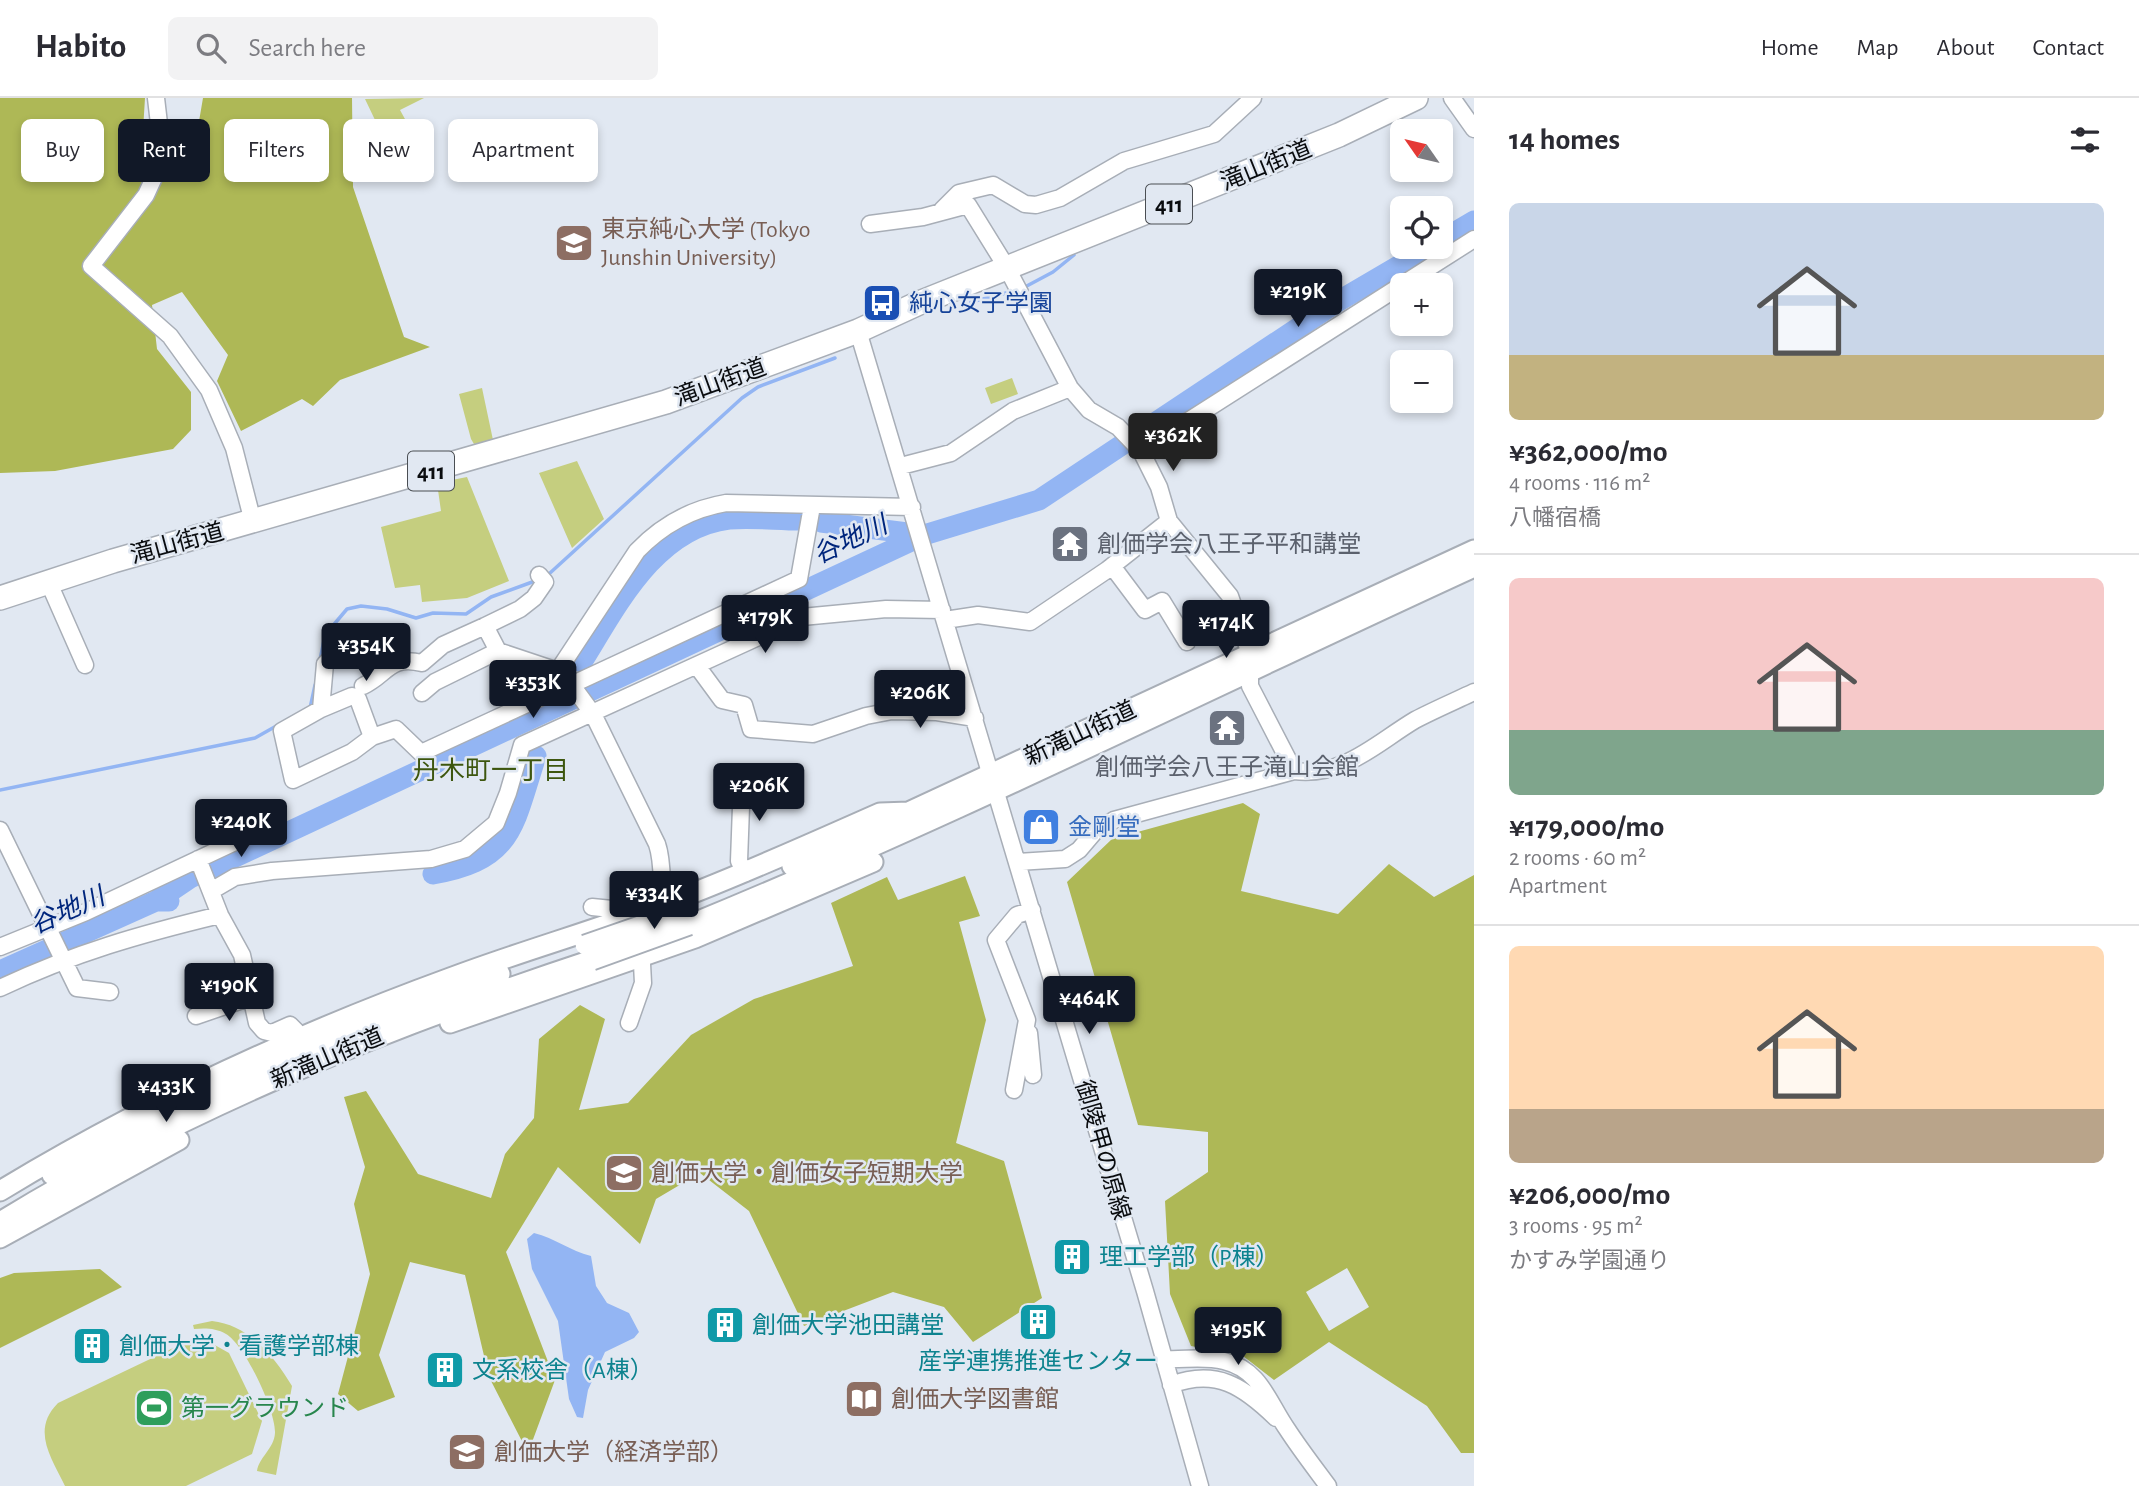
<!DOCTYPE html>
<meta charset="utf-8">
<style>
:root{--surface:#fff;--page:#f2f2f3;--text:#2b2b33;--muted:#7c7c81;--line:#e1e1e2;--accent:#111827}
body{margin:0;font-family:"Alegreya Sans","Noto Sans JP",sans-serif;background:var(--page);color:var(--text);height:100vh;display:flex;flex-direction:column;font-size:26px;white-space:nowrap}
*{box-sizing:border-box;margin:0}
p{font-size:23px;color:var(--muted)}
.icon{flex:none;width:38px;height:38px;fill:none;stroke:currentColor;stroke-width:2;stroke-linecap:round;stroke-linejoin:round}
.map{position:relative;flex:1;overflow:hidden}
.panel{display:flex;flex-direction:column;background:var(--surface);width:665px}
.panel>*{flex:none}
.top-card{position:absolute;left:21px;top:21px;width:665px;height:63px;display:flex;gap:14px}
.needle{width:46px;rotate:304deg}
.tools{position:absolute;left:1390px;top:21px;display:grid;gap:14px}
.tools a{display:grid;place-items:center;width:63px;height:63px;border-radius:10px;background:var(--surface);box-shadow:0 4px 10px #0003;font-size:35px}
.price{position:absolute;translate:-50% -60px;padding:0 16px;border-radius:7px;background:var(--accent);color:#fff;font-size:23px;line-height:46px;filter:drop-shadow(0 2px 4px #0008)}
.price::after{content:'';position:absolute;left:50%;top:42px;width:21px;height:16px;margin-left:-10px;background:inherit;clip-path:polygon(0 0,100% 0,50% 100%)}
.price.active{background:#222;color:#fff}
ul{padding:0;list-style:none}
li{display:grid;align-content:center;gap:14px;height:371px;padding:0 35px}
li+li{border-top:2px solid var(--line)}
li span{display:grid;place-items:center;height:217px;border-radius:10px;color:#555}
li>.icon{margin-inline-start:auto}
span .icon{width:126px;height:126px;fill:#fffc;stroke-width:1}
li b{font-size:30px}
h2{display:flex;justify-content:space-between;align-items:center;height:84px;padding:0 35px;font-size:30px}
.chip{padding:0 24px;border-radius:10px;background:var(--surface);box-shadow:0 4px 10px #0003;font-size:24px;line-height:63px}
.chip.active{background:var(--accent);color:#fff}
header{display:flex;align-items:center;gap:42px;box-sizing:border-box;height:98px;padding:0 35px;background:var(--surface);border-bottom:2px solid var(--line)}
header strong{font-size:33px}
nav{display:flex;gap:38px;margin-inline-start:auto;font-size:24px}
.search{width:490px;height:63px;background:var(--page);display:flex;align-items:center;gap:18px;box-sizing:border-box;padding:0 24px;border-radius:10px;color:var(--muted);font-size:26px}
main{display:flex;flex:1;min-height:0}
.map>svg:first-child{display:block}
.green{fill:#c5ce7f}
.forest{fill:#aeb856;fill-rule:evenodd}
.water{fill:#93b5f3}
.lines{fill:none;stroke-linecap:round;stroke-linejoin:round}
.stream{stroke:#93b5f3;stroke-width:3.5}
.river{stroke:#93b5f3;stroke-width:21}
.minor-casing{stroke:#a8aeb7;stroke-width:19}
.major-casing{stroke:#a8aeb7;stroke-width:23}
.highway-casing{stroke:#a8aeb7;stroke-width:26}
.minor{stroke:#fff;stroke-width:16}
.major{stroke:#fff;stroke-width:19}
.highway{stroke:#fff;stroke-width:23}
.major-bridge-casing{stroke:#a8aeb7;stroke-width:23;stroke-linecap:butt}
.major-bridge{stroke:#fff;stroke-width:19}
.labels{text-anchor:middle;stroke-width:5;stroke-linejoin:round;paint-order:stroke}
.shield{fill:#e1e8f2;stroke:#4a4e53;stroke-width:2}
.shield-label{font-size:23px;font-weight:bold;fill:#0a0c0f}
.street-label{font-size:24px;fill:#0a0c0f;stroke:#e1e8f2}
.education-label{font-size:24px;fill:#785e54;stroke:#e1e8f2;text-anchor:start}
.transit-label{font-size:24px;fill:#164399;stroke:#e1e8f2;text-anchor:start}
.worship-label{font-size:24px;fill:#5b616d;stroke:#e1e8f2;text-anchor:start}
.shop-label{font-size:24px;fill:#366cbe;stroke:#e1e8f2;text-anchor:start}
.culture-label{font-size:24px;fill:#0d838f;stroke:#e1e8f2;text-anchor:start}
.leisure-label{font-size:24px;fill:#27864d;stroke:#e1e8f2;text-anchor:start}
.water-label{font-size:26px;font-style:italic;fill:#00267d;stroke:#e1e8f2}
.neighbourhood-label{font-size:26px;fill:#3d560e;stroke:#e1e8f2}
</style>
<header>
<strong>Habito</strong>
<div class="search"><svg class="icon" aria-label="search" viewBox="0 0 24 24"><circle cx="10" cy="10" r="6"/><path d="M15 15l6 6"/></svg>Search here</div>
<nav><a>Home</a><a>Map</a><a>About</a><a>Contact</a></nav>
</header>
<main>
<div class="map">
<svg width="1474" height="1388" viewBox="0 0 1474 1388">
<rect width="100%" height="100%" fill="#e1e8f2"/>
<!-- green -->
<path class="green" d="M424 0 400 12 411 32 386 45 365 1Z
M1012 280 1018 296 991 306 985 290Z
M482 290 493 342 474 346 471 341 459 296Z
M577 363 604 421 572 450 539 375Z
M467 379 509 483 467 500 422 504 420 487 395 490 381 429 441 413 437 385Z
M212 1223C249 1227 275 1259 292 1288L276 1377 257 1373C259 1359 274 1351 275 1335 276 1313 245 1247 226 1236 216 1230 205 1230 194 1231L193 1227Z
M204 1241 229 1255 262 1323 252 1356 186 1388H65C51 1359 31 1332 58 1305L190 1242Z"/>
<!-- forest -->
<path class="forest" d="M0 0H145L143 32 151 41H176L197 35 203 0H352L353 89 404 239 430 249 340 282 313 308 302 301 241 333 217 283 228 257 182 194 152 207 157 251 191 294V332L173 351 55 373 0 375Z
M1243 705 1260 716 1241 793 1338 816 1389 766 1434 799 1474 777V1355H1461L1427 1308 1329 1244 1274 1282 1243 1258 1191 1248 1170 1196 1165 1103 1208 1074V1034L1138 1027 1067 784 1112 741ZM1347 1170 1369 1209 1329 1233 1306 1194Z
M965 778 980 818 959 824 986 922 956 1045 1004 1063 1042 1200 973 1244 944 1209 893 1194 804 1228 749 1113 700 1075 656 1101 640 1146 558 1069 506 1154 555 1282 528 1355 489 1279 465 1177 410 1164 379 1257 395 1299 358 1313 338 1296 370 1176 354 1106 365 1069 344 999 366 993 418 1076 491 1100 505 1056 534 1020 539 941 580 907 605 921 579 1012 628 1005 691 937 754 901 853 868 831 805 887 779 898 802Z
M100 1171 122 1189 0 1250V1180L14 1175Z"/>
<!-- water -->
<path class="water" d="M534 1135C555 1140 570 1153 591 1158L596 1188 607 1205 629 1215 639 1234 634 1240 605 1254 588 1292 583 1320 577 1319 569 1301 558 1223 532 1171 527 1141Z"/>
<g class="lines">
<!-- stream -->
<path class="stream" d="M1023 190 1053 174 1074 157
M971 204 1014 193
M550 475 742 300 758 289 835 260
M320 562 325 537 347 511 361 508 387 511 416 520 433 515 466 516 491 499 535 483
M310 610 315 587
M0 692 255 640 294 618"/>
<!-- river -->
<path class="river" d="M1440 143 1474 123
M821 424 923 437
M582 564C617 508 655 430 729 421 752 419 777 422 800 422
M433 776C514 762 513 728 536 658
M156 803 190 780 924 437 1039 402 1337 204 1431 149
M0 873 156 803H169"/>
<!-- minor casing -->
<g class="minor-casing">
<path id="minor" d="M156 0 163 60 146 97 91 168 170 238 209 292 234 350 253 424
M1452 0 1474 31
M942 112 959 95 993 87 1025 106 1036 107 1060 100 1124 63 1214 36 1253 0
M870 126 923 119 968 107 1007 170 1070 290 1089 312 1118 329 1141 353 1159 389 1169 423 1230 498 1250 556V588L1294 673
M858 233 1145 1193 1200 1388
M1141 353 1474 141
M901 368 951 355 1013 313 1070 290
M1112 468 1145 512 1162 503 1187 544
M539 477 545 484 534 500 520 511 485 528 498 553 558 573 574 590 593 616 657 746C665 769 659 797 666 815
M48 483 85 567
M945 522 978 517 1030 524 1107 472 1169 423
M391 538 398 564
M345 547 325 566 321 611 282 633 293 682 352 654 372 639 396 631 421 655 540 600 637 453C662 427 690 411 726 405L912 409
M697 568 722 602 744 607 751 631 813 636 866 618 892 613 937 614 975 620
M571 587 799 481 812 408
M363 588C388 576 389 557 422 565L443 547 485 528
M422 595 435 584 498 553
M321 611 352 598 358 601 372 639
M742 682 739 763 745 775
M0 732 77 890 110 894
M198 761 220 817 242 857 257 925 264 933 272 935 290 927 296 933 298 941
M1018 764 1065 761 1079 752 1096 732 1114 722 1294 673C1344 679 1375 646 1415 622 1434 612 1455 603 1474 594
M211 793 235 779 272 773 431 761 465 751 496 725 508 695 522 647 802 519 886 511 942 512
M592 809 612 811 624 821 642 866 643 885 629 925
M0 849 86 814 269 728
M0 890C74 855 141 836 220 817
M196 918 251 899
M1029 935 1033 977
M1014 992 1027 922 996 842 1017 817 1032 812
M1165 1261C1185 1262 1204 1258 1224 1263 1261 1272 1268 1304 1287 1331 1300 1351 1314 1369 1328 1388
M1171 1287C1216 1270 1243 1288 1276 1320"/>
</g>
<!-- major casing -->
<g class="major-casing">
<path id="major" d="M792 768 1474 452
M689 827C955 718 1212 589 1474 469
M450 925 695 840 873 764
M52 1077C195 998 345 928 500 876
M0 1093C142 1007 294 937 450 880 524 852 601 831 675 802 744 776 812 745 880 715L909 714
M0 1124C185 1011 386 930 592 862
M0 1140 179 1042"/>
</g>
<!-- highway casing -->
<g class="highway-casing">
<path id="highway" d="M0 500 113 463 666 304 858 233 919 205 1339 37 1416 0"/>
</g>
<!-- minor -->
<use href="#minor" class="minor"/>
<!-- major -->
<use href="#major" class="major"/>
<!-- highway -->
<use href="#highway" class="highway"/>
<!-- major-bridge casing -->
<g class="major-bridge-casing">
<path id="major-bridge" d="M585 847 683 813
M592 862 689 827"/>
</g>
<!-- major-bridge -->
<use href="#major-bridge" class="major-bridge"/>
</g>
<!-- icons -->
<defs>
<g id="university-square" transform="scale(2.0125)"><rect x="-9" y="-9" width="18" height="18" rx="4" fill="#8d6e63" stroke="#e1e8f2"/><path d="M0-5L7-2L0 1L-7-2ZM-4 1L0 2.5L4 1V4Q0 6-4 4Z" fill="#fff"/></g>
<g id="bus-square" transform="scale(2.0125)"><rect x="-9" y="-9" width="18" height="18" rx="4" fill="#1a4fb4" stroke="#e1e8f2"/><path d="M-5-6H5V4H4V6H2V4H-2V6H-4V4H-5ZM-3.5-4V0h7V-4ZM-3.5 1.2v1.5H-2V1.2ZM2 1.2v1.5H3.5V1.2Z" fill="#fff"/></g>
<g id="temple-square" transform="scale(2.0125)"><rect x="-9" y="-9" width="18" height="18" rx="4" fill="#6b7280" stroke="#e1e8f2"/><path d="M0-6L5-2H3V0L6.5 2.5H4V6H1.5V3h-3V6H-4V2.5H-6.5L-3 0V-2H-5Z" fill="#fff"/></g>
<g id="shop-square" transform="scale(2.0125)"><rect x="-9" y="-9" width="18" height="18" rx="4" fill="#3f7fe0" stroke="#e1e8f2"/><path d="M-5-2.5h2.3a2.7 3.5 0 0 1 5.4 0H5L5.5 6h-11ZM-1.5-2.5h3a1.5 2.3 0 0 0-3 0Z" fill="#fff"/></g>
<g id="building-square" transform="scale(2.0125)"><rect x="-9" y="-9" width="18" height="18" rx="4" fill="#0f9aa8" stroke="#e1e8f2"/><path d="M-4-6H4V6H1V3H-1V6H-4ZM-2.5-4.3h1.7v1.8h-1.7ZM.8-4.3h1.7v1.8H.8ZM-2.5-1h1.7V.8h-1.7ZM.8-1h1.7V.8H.8Z" fill="#fff"/></g>
<g id="library-square" transform="scale(2.0125)"><rect x="-9" y="-9" width="18" height="18" rx="4" fill="#8d6e63" stroke="#e1e8f2"/><path d="M-6-4Q-3-5.5-.7-3.5V5Q-3 3-6 4ZM6-4Q3-5.5 .7-3.5V5Q3 3 6 4Z" fill="#fff"/></g>
<g id="stadium-square" transform="scale(2.0125)"><rect x="-9" y="-9" width="18" height="18" rx="4" fill="#2e9e5b" stroke="#e1e8f2"/><path d="M0-5a6.5 5 0 1 0 0 10a6.5 5 0 1 0 0-10ZM-3.5-1.8h7v3.6h-7Z" fill="#fff"/></g>
</defs>
<g fill-rule="evenodd">
<use href="#university-square" x="574" y="145"/>
<use href="#bus-square" x="882" y="205"/>
<use href="#temple-square" x="1070" y="446"/>
<use href="#temple-square" x="1227" y="630"/>
<use href="#shop-square" x="1041" y="729"/>
<use href="#university-square" x="624" y="1075"/>
<use href="#building-square" x="1072" y="1159"/>
<use href="#building-square" x="1038" y="1224"/>
<use href="#building-square" x="725" y="1227"/>
<use href="#building-square" x="92" y="1248"/>
<use href="#building-square" x="445" y="1272"/>
<use href="#library-square" x="864" y="1301"/>
<use href="#stadium-square" x="154" y="1310"/>
<use href="#university-square" x="467" y="1354"/>
</g>
<g class="labels">
<!-- shield labels -->
<g class="shield">
<rect x="1146" y="86.5" width="46" height="39" rx="5"/>
<rect x="408" y="353.5" width="46" height="39" rx="5"/>
</g>
<g class="shield-label">
<text x="1169" y="114">411</text>
<text x="431" y="381">411</text>
</g>
<!-- street labels -->
<g class="street-label">
<text transform="translate(1266 67) rotate(-22)" y="8">滝山街道</text>
<text transform="translate(720 284) rotate(-20)" y="8">滝山街道</text>
<text transform="translate(177 445) rotate(-15)" y="8">滝山街道</text>
<text transform="translate(1080 635) rotate(-25)" y="8">新滝山街道</text>
<text transform="translate(327 960) rotate(-23)" y="8">新滝山街道</text>
<text transform="translate(1103 1052) rotate(74)" y="8">御陵甲の原線</text>
</g>
<!-- education labels -->
<g class="education-label">
<text x="601" y="139">東京純心大学 (Tokyo<tspan x="601" dy="28">Junshin University)</tspan></text>
<text x="651" y="1083">創価大学・創価女子短期大学</text>
<text x="891" y="1309">創価大学図書館</text>
<text x="494" y="1362">創価大学（経済学部）</text>
</g>
<!-- transit labels -->
<g class="transit-label">
<text x="909" y="213">純心女子学園</text>
</g>
<!-- worship labels -->
<g class="worship-label">
<text x="1097" y="454">創価学会八王子平和講堂</text>
<text x="1227" y="677" text-anchor="middle">創価学会八王子滝山会館</text>
</g>
<!-- shop labels -->
<g class="shop-label">
<text x="1068" y="737">金剛堂</text>
</g>
<!-- culture labels -->
<g class="culture-label">
<text x="1099" y="1167">理工学部（P棟）</text>
<text x="752" y="1235">創価大学池田講堂</text>
<text x="119" y="1256">創価大学・看護学部棟</text>
<text x="1038" y="1271" text-anchor="middle">産学連携推進センター</text>
<text x="472" y="1280">文系校舎（A棟）</text>
</g>
<!-- leisure labels -->
<g class="leisure-label">
<text x="181" y="1318">第一グラウンド</text>
</g>
<!-- water labels -->
<g class="water-label">
<text transform="translate(850 441) rotate(-25)" y="9">谷地川</text>
<text transform="translate(67 812) rotate(-24)" y="9">谷地川</text>
</g>
<!-- neighbourhood labels -->
<g class="neighbourhood-label">
<text x="491" y="681">丹木町一丁目</text>
</g>
</g>
</svg>
<div class="tools">
<a><svg class="needle" viewBox="-14 -14 28 28"><path d="M0-13l5 13h-10z" fill="#e53935"/><path d="M0 13l5-13h-10z" fill="#7c7c81"/></svg></a>
<a><svg class="icon" aria-label="locate" viewBox="0 0 24 24"><circle cx="12" cy="12" r="6"/><path d="M12 2v4M12 18v4M2 12h4M18 12h4"/></svg></a>
<a>+</a>
<a>−</a>
</div>
<b class="price" style="left:1298px;top:231px">¥219K</b>
<b class="price active" style="left:1173px;top:375px">¥362K</b>
<b class="price" style="left:765px;top:557px">¥179K</b>
<b class="price" style="left:1226px;top:562px">¥174K</b>
<b class="price" style="left:366px;top:585px">¥354K</b>
<b class="price" style="left:533px;top:622px">¥353K</b>
<b class="price" style="left:920px;top:632px">¥206K</b>
<b class="price" style="left:759px;top:725px">¥206K</b>
<b class="price" style="left:241px;top:761px">¥240K</b>
<b class="price" style="left:654px;top:833px">¥334K</b>
<b class="price" style="left:229px;top:925px">¥190K</b>
<b class="price" style="left:1089px;top:938px">¥464K</b>
<b class="price" style="left:166px;top:1026px">¥433K</b>
<b class="price" style="left:1238px;top:1269px">¥195K</b>
<div class="top-card">
<a class="chip">Buy</a>
<a class="chip active">Rent</a>
<a class="chip">Filters</a>
<a class="chip">New</a>
<a class="chip">Apartment</a>
</div>
</div>
<section class="panel">
<h2>14 homes<svg class="icon" aria-label="filters" viewBox="0 0 24 24"><path d="M4 7h16M4 17h16"/><circle cx="9" cy="7" r="2"/><circle cx="15" cy="17" r="2"/></svg></h2>
<ul>
<li><span style="background:linear-gradient(#c9d6e8 70%,#c2b280 0)"><svg class="icon" aria-label="home" viewBox="0 0 24 24"><path d="M3 11l9-7 9 7M6 9v11h12V9"/></svg></span><div><b>¥362,000/mo</b><p>4 rooms · 116 m²</p><p>八幡宿橋</p></div></li>
<li><span style="background:linear-gradient(#f6c9c9 70%,#7fa58c 0)"><svg class="icon" aria-label="home" viewBox="0 0 24 24"><path d="M3 11l9-7 9 7M6 9v11h12V9"/></svg></span><div><b>¥179,000/mo</b><p>2 rooms · 60 m²</p><p>Apartment</p></div></li>
<li><span style="background:linear-gradient(#ffd9b3 75%,#b9a48a 0)"><svg class="icon" aria-label="home" viewBox="0 0 24 24"><path d="M3 11l9-7 9 7M6 9v11h12V9"/></svg></span><div><b>¥206,000/mo</b><p>3 rooms · 95 m²</p><p>かすみ学園通り</p></div></li>
</ul>
</section>
</main>
